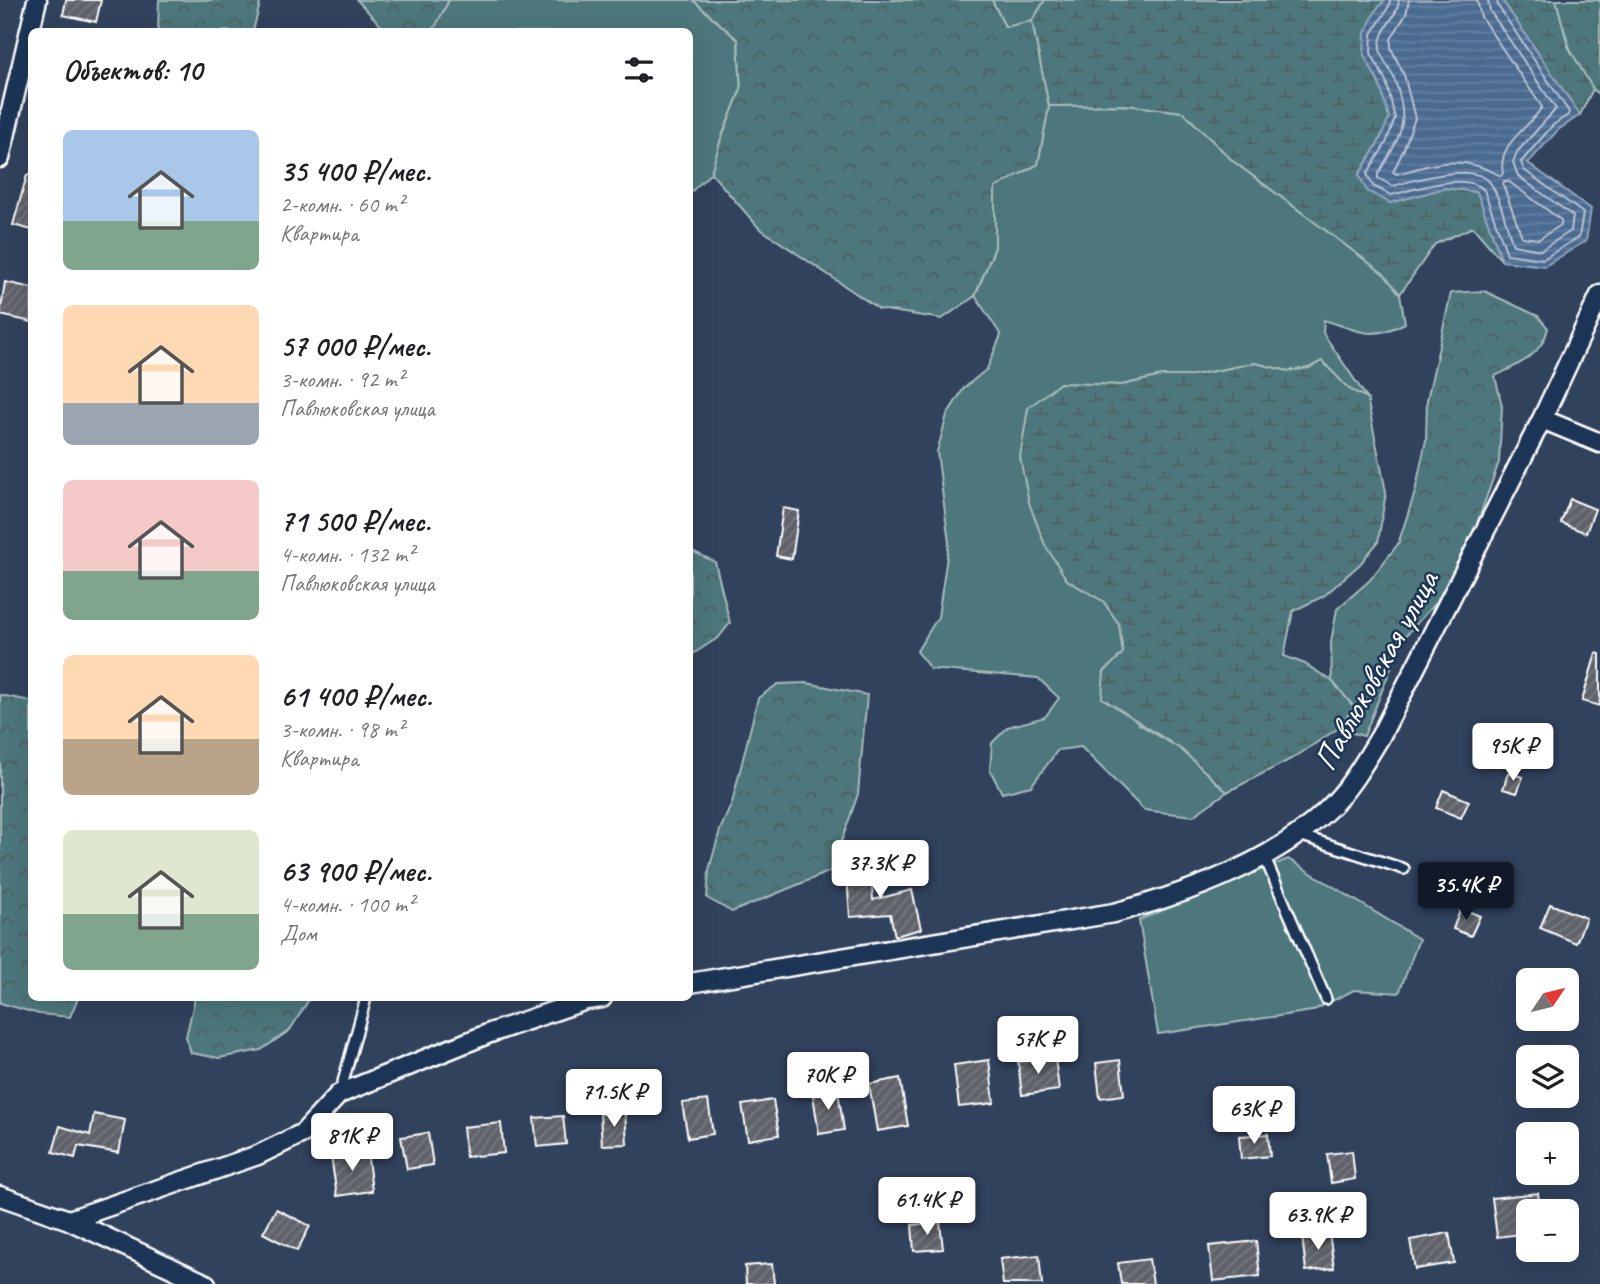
<!DOCTYPE html>
<html lang="ru">
<meta charset="utf-8">
<style>
:root{--surface:#fff;--page:#f2f2f2;--text:#202124;--muted:#757577;--accent:#111827}
body{margin:0;font-family:Caveat,sans-serif;background:var(--page);color:var(--text);height:100vh;display:flex;flex-direction:column;font-size:26px;white-space:nowrap}
*{box-sizing:border-box;margin:0}
p{font-size:23px;color:var(--muted)}
.icon{flex:none;width:38px;height:38px;fill:none;stroke:currentColor;stroke-width:2;stroke-linecap:round;stroke-linejoin:round}
.map{position:relative;flex:1;overflow:hidden}
.panel{position:absolute;left:28px;top:28px;width:665px;height:973px;display:flex;flex-direction:column;background:var(--surface);border-radius:10px;box-shadow:0 7px 28px #0002}
.panel>*{flex:none}
.needle{width:46px;rotate:55deg}
.buttons{position:absolute;left:1516px;top:968px;display:grid;gap:14px}
.buttons a{display:grid;place-items:center;width:63px;height:63px;border-radius:10px;background:var(--surface);box-shadow:0 7px 28px #0002;font-size:35px}
.price{position:absolute;translate:-50% -60px;padding:0 16px;border-radius:7px;background:#fff;color:#222;font-size:23px;line-height:46px;filter:drop-shadow(0 2px 4px #0008)}
.price::after{content:'';position:absolute;left:50%;top:42px;width:21px;height:16px;margin-left:-10px;background:inherit;clip-path:polygon(0 0,100% 0,50% 100%)}
.price.selected{background:var(--accent);color:#fff}
ul{padding:0;list-style:none}
li{display:flex;align-items:center;gap:21px;height:175px;padding:0 35px}
li span{display:grid;place-items:center;flex:none;width:196px;height:140px;border-radius:10px;color:#555}
li>.icon{margin-inline-start:auto}
span .icon{width:84px;height:84px;fill:#fffc;stroke-width:1}
li b{font-size:30px}
h2{display:flex;justify-content:space-between;align-items:center;height:84px;padding:0 35px;font-size:30px}
.map>svg:first-child{display:block}
.grass{fill:#4d777c;stroke:#a6bbbe;stroke-width:2}
.forest{fill:url(#forest-crowns);stroke:#a6bbbe;stroke-width:2}
.wetland{fill:url(#wetland-marsh);stroke:#a6bbbe;stroke-width:2}
.water{fill:url(#water-rules);stroke:#93a6bc;stroke-width:2}
.lines{fill:none;stroke-linecap:round;stroke-linejoin:round}
.shore{stroke:#b7c3d3;stroke-width:2}
.building{fill:url(#building-hatch);stroke:#fff;stroke-width:2}
.lane-casing{stroke:#fff;stroke-width:14}
.street-casing{stroke:#fff;stroke-width:23}
.lane{stroke:#1d3557;stroke-width:9}
.street{stroke:#1d3557;stroke-width:18}
.labels{text-anchor:middle;stroke-width:5;stroke-linejoin:round;paint-order:stroke}
.street-label{font-size:33px;fill:#fff;stroke:#1d3557}
</style>
<div class="map">
<svg width="1600" height="1284" viewBox="0 0 1600 1284">
<defs>
<pattern id="forest-crowns" width="20" height="18" patternUnits="userSpaceOnUse" patternTransform="scale(1.75)"><rect width="20" height="18" fill="#4d777c"/><path d="M2 6a3 3 0 1 1 6 0M12 15a3 3 0 1 1 6 0" fill="none" stroke="#4c5f62"/></pattern>
<pattern id="wetland-marsh" width="20" height="14" patternUnits="userSpaceOnUse" patternTransform="scale(1.75)"><rect width="20" height="14" fill="#4d777c"/><path d="M1 5h8M5 5V1M11 12h8M15 12V8" fill="none" stroke="#4c5f62"/></pattern>
<pattern id="water-rules" width="6" height="5" patternUnits="userSpaceOnUse" patternTransform="scale(1.75)"><rect width="6" height="5" fill="#4b6a90"/><path d="M0 2.5h6" fill="none" stroke="#6680a1"/></pattern>
<pattern id="building-hatch" width="6" height="6" patternUnits="userSpaceOnUse" patternTransform="scale(1.75)"><rect width="6" height="6" fill="#60626a"/><path d="M-1 1l2-2M0 6l6-6M5 7l2-2" fill="none" stroke="#787a80"/></pattern>
</defs>
<rect width="100%" height="100%" fill="#31425d"/>
<filter id="ink" filterUnits="userSpaceOnUse"><feTurbulence type="fractalNoise" baseFrequency=".0143" numOctaves="2"/><feDisplacementMap in="SourceGraphic" scale="14" xChannelSelector="R" yChannelSelector="G"/><feConvolveMatrix kernelMatrix="1 2 1 2 8 2 1 2 1" color-interpolation-filters="sRGB"/></filter>
<g filter="url(#ink)">
<!-- grass -->
<path class="grass" d="M449 0H693L738 40 741 89 721 139 711 173 690 193V32H432Z
M992 0H1045L1032 21 1005 27Z
M1126 105 1183 112 1233 161 1384 274 1400 294 1405 323C1369 342 1358 330 1324 320L1323 333 1367 398 1349 389 1322 361 1309 368 1288 371 1255 363 1189 376H1162L1122 385 1060 383 1067 580 1103 601 1119 624 1123 653 1104 672 1139 724 1182 750 1227 792 1193 816 1144 810 1081 747 1058 750 1031 786 1002 793 990 770 992 743 1008 727 1045 717 1059 698 1038 678 930 669 917 651 938 617 949 543 937 452 947 415 964 388 987 369 1001 335 975 296 995 247V187L1038 164 1049 106Z
M1288 859 1419 939 1399 993 1354 990 1312 1011 1158 1034 1139 920Z"/>
<!-- forest -->
<path class="forest" d="M159 0H261L253 31 158 32Z
M357 0H449L433 31 387 32Z
M693 0H992L1005 27 1032 21 1049 106 1038 164 995 188V247L975 296 942 319 879 309 759 228 711 173 721 139 741 89 738 40Z
M1556 0H1600V96C1573 72 1565 33 1556 0Z
M1484 291 1538 316 1548 328C1542 356 1518 365 1495 376L1502 406 1499 462 1466 554 1443 594 1402 640 1364 736 1337 729 1354 707 1332 681 1331 642 1337 609 1369 581 1398 544 1415 492 1426 440 1427 400 1451 293Z
M690 550 715 562 730 623 719 637 690 656Z
M807 683 867 695 858 794 831 871 732 912 707 898 709 870 720 830 732 803 758 698 778 684Z
M0 695 31 701 32 998H78L70 1017 39 1014 0 1003Z
M195 998H310L290 1030 261 1050 219 1058 191 1053 186 1037Z"/>
<!-- wetland -->
<path class="wetland" d="M1045 0H1385L1376 10 1364 55C1372 70 1389 100 1389 116 1388 130 1366 163 1359 175L1390 203 1445 188 1477 192 1502 261 1473 227 1435 244 1400 294 1384 274 1233 161 1183 112 1126 105 1049 106 1032 21Z
M1502 0H1556L1568 46 1593 89 1580 115Z
M1322 361 1349 389 1367 398 1386 492 1378 542 1360 564 1324 596 1293 611 1284 656 1305 664 1332 681 1354 707 1337 729 1295 757 1227 792 1182 750 1102 698 1104 672 1123 653 1119 624 1103 601 1067 580 1045 545 1029 503 1020 457 1028 408 1060 383 1122 385 1162 376H1189L1255 363 1288 371 1309 368Z"/>
<!-- water -->
<path class="water" d="M1385 0H1502L1580 115 1558 130 1528 163 1591 209 1586 241 1545 266 1502 261 1477 192 1445 188 1390 203 1367 191 1359 175 1380 140 1389 117 1379 83 1364 55 1365 33 1376 10Z"/>
<g class="lines">
<!-- shore -->
<path class="shore" d="M1390 0 1389 6 1372 34 1371 53 1386 81 1395 118 1386 143 1367 174 1373 186 1391 195C1413 190 1467 171 1484 190L1507 254 1543 259 1579 237 1583 213 1524 170 1521 162 1553 125 1568 115 1569 112 1498 6 1497 0
M1399 0C1398 18 1378 29 1380 49 1381 59 1391 69 1394 78 1411 124 1401 135 1378 174V178L1392 186C1413 181 1476 160 1491 184 1502 201 1506 226 1513 245L1541 250 1571 231 1573 216 1518 176 1513 162 1517 152 1556 109 1490 11 1488 0
M1409 0 1406 14 1391 39V48L1404 75 1415 118 1404 149 1393 172 1397 174C1437 163 1462 154 1501 176L1503 173C1497 143 1528 130 1542 107L1481 17 1477 0
M1504 181H1508L1561 220V225L1539 239 1522 237 1503 185Z"/>
</g>
<!-- building -->
<path class="building" d="M66 0H101L96 22 63 15Z
M27 175H32V230L13 225Z
M5 282 32 288V322L0 315Z
M1570 499 1595 509 1586 533 1561 523Z
M783 508 799 511 792 559 776 556Z
M1596 653 1600 654V706L1582 701Z
M1508 773 1523 777 1517 793 1503 789Z
M1443 790 1469 801 1461 818 1436 808Z
M870 861 873 900 912 890 921 929 895 936 890 914 850 917 846 863Z
M1550 904 1586 918 1576 943 1540 928Z
M1461 908 1480 916 1471 936 1453 929Z
M1055 1058 1059 1090 1022 1095 1018 1062Z
M989 1060 994 1103 959 1107 954 1065Z
M1120 1060 1124 1095 1100 1098 1096 1063Z
M900 1078 908 1126 877 1131 869 1084Z
M838 1091 844 1130 819 1134 813 1095Z
M708 1100 713 1134 688 1138 682 1103Z
M773 1100 779 1135 748 1140 742 1105Z
M625 1112 627 1144 602 1145 600 1114Z
M94 1114 125 1120 119 1153 78 1146 75 1158 53 1152 60 1126 90 1135Z
M563 1116 566 1144 537 1147 534 1118Z
M501 1123 504 1153 466 1157 463 1127Z
M428 1133 433 1165 407 1169 401 1137Z
M1268 1134 1270 1156 1241 1159 1239 1136Z
M367 1151 372 1191 337 1196 331 1156Z
M1352 1151 1355 1179 1331 1183 1327 1154Z
M1538 1193 1540 1211H1528V1233L1497 1237 1492 1198Z
M276 1209 310 1226 297 1251 263 1233Z
M940 1222 943 1249 914 1251 912 1225Z
M1329 1232 1334 1268 1306 1271 1302 1235Z
M1449 1233 1454 1263 1415 1269 1410 1240Z
M1256 1241 1260 1276 1213 1281 1209 1246Z
M1039 1255 1042 1284H1003L1000 1259Z
M1149 1259 1153 1284H1121L1118 1263Z
M772 1264 774 1284H746L745 1266Z"/>
<g class="lines">
<!-- lane casing -->
<g class="lane-casing">
<path id="lane" d="M1299 835 1404 869
M1264 856 1326 999
M340 1093 366 998"/>
</g>
<!-- street casing -->
<g class="street-casing">
<path id="street" d="M0 158 37 0
M1542 419 1600 443
M690 983 1114 913C1186 894 1271 864 1326 811 1349 790 1364 763 1380 737L1542 419 1600 295
M0 1196 69 1220 206 1284
M69 1220 258 1155 303 1133 339 1094 490 1033 586 1000 602 998"/>
</g>
<!-- lane -->
<use href="#lane" class="lane"/>
<!-- street -->
<use href="#street" class="street"/>
</g>
</g>
<g class="labels">
<!-- street labels -->
<g class="street-label">
<text transform="translate(1375 670) rotate(-61)" y="12">Павлюковская улица</text>
</g>
</g>
</svg>
<div class="buttons">
<a><svg class="needle" viewBox="-14 -14 28 28"><path d="M0-13l5 13h-10z" fill="#e53935"/><path d="M0 13l5-13h-10z" fill="#757577"/></svg></a>
<a><svg class="icon" aria-label="layers" viewBox="0 0 24 24"><path d="M12 4l9 5-9 5-9-5zM3 14l9 5 9-5"/></svg></a>
<a>+</a>
<a>−</a>
</div>
<b class="price" style="left:1513px;top:783px">95K ₽</b>
<b class="price" style="left:880px;top:900px">37.3K ₽</b>
<b class="price selected" style="left:1466px;top:922px">35.4K ₽</b>
<b class="price" style="left:1038px;top:1076px">57K ₽</b>
<b class="price" style="left:828px;top:1112px">70K ₽</b>
<b class="price" style="left:614px;top:1129px">71.5K ₽</b>
<b class="price" style="left:1254px;top:1146px">63K ₽</b>
<b class="price" style="left:352px;top:1173px">81K ₽</b>
<b class="price" style="left:927px;top:1237px">61.4K ₽</b>
<b class="price" style="left:1318px;top:1252px">63.9K ₽</b>
<section class="panel">
<h2>Объектов: 10<svg class="icon" aria-label="filters" viewBox="0 0 24 24"><path d="M4 7h16M4 17h16"/><circle cx="9" cy="7" r="2"/><circle cx="15" cy="17" r="2"/></svg></h2>
<ul>
<li><span style="background:linear-gradient(#a9c7e8 65%,#7fa58c 0)"><svg class="icon" aria-label="home" viewBox="0 0 24 24"><path d="M3 11l9-7 9 7M6 9v11h12V9"/></svg></span><div><b>35 400 ₽/мес.</b><p>2-комн. · 60 m²</p><p>Квартира</p></div></li>
<li><span style="background:linear-gradient(#ffd9b3 70%,#9aa5b1 0)"><svg class="icon" aria-label="home" viewBox="0 0 24 24"><path d="M3 11l9-7 9 7M6 9v11h12V9"/></svg></span><div><b>57 000 ₽/мес.</b><p>3-комн. · 92 m²</p><p>Павлюковская улица</p></div></li>
<li><span style="background:linear-gradient(#f6c9c9 65%,#7fa58c 0)"><svg class="icon" aria-label="home" viewBox="0 0 24 24"><path d="M3 11l9-7 9 7M6 9v11h12V9"/></svg></span><div><b>71 500 ₽/мес.</b><p>4-комн. · 132 m²</p><p>Павлюковская улица</p></div></li>
<li><span style="background:linear-gradient(#ffd9b3 60%,#b9a48a 0)"><svg class="icon" aria-label="home" viewBox="0 0 24 24"><path d="M3 11l9-7 9 7M6 9v11h12V9"/></svg></span><div><b>61 400 ₽/мес.</b><p>3-комн. · 98 m²</p><p>Квартира</p></div></li>
<li><span style="background:linear-gradient(#dfe7d0 60%,#7fa58c 0)"><svg class="icon" aria-label="home" viewBox="0 0 24 24"><path d="M3 11l9-7 9 7M6 9v11h12V9"/></svg></span><div><b>63 900 ₽/мес.</b><p>4-комн. · 100 m²</p><p>Дом</p></div></li>
</ul>
</section>
</div>
